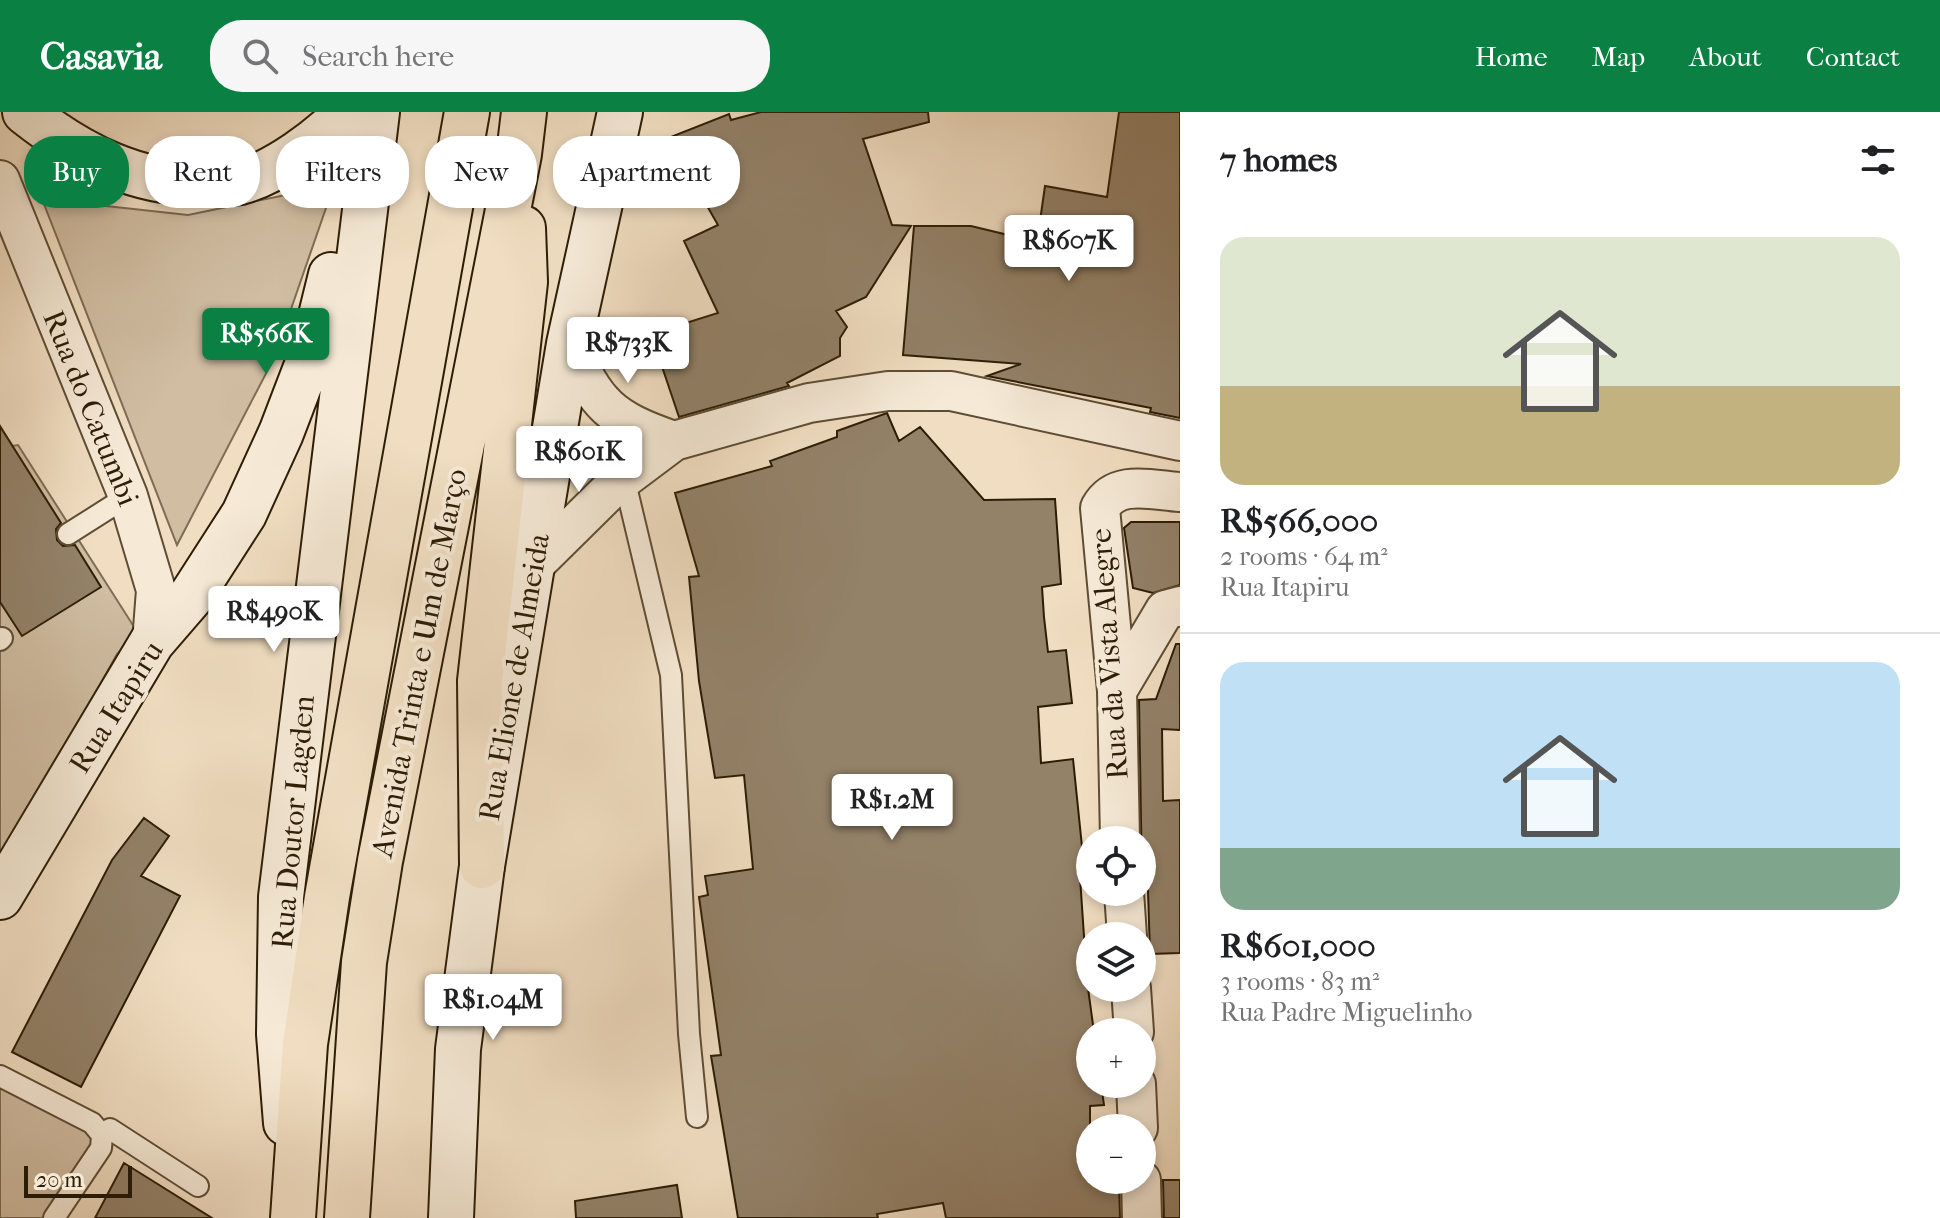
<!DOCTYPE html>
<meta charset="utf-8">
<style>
:root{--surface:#fff;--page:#f6f6f6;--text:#202124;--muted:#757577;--line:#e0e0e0;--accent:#0b8043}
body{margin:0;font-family:"IM FELL French Canon",serif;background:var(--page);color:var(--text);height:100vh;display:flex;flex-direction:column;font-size:30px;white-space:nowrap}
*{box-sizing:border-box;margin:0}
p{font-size:26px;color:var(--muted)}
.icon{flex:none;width:44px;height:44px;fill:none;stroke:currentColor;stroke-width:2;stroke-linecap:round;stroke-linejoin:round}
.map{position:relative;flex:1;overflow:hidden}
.sheet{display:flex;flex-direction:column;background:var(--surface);width:760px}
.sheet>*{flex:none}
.guide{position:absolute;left:24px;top:24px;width:760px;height:72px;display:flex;gap:16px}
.fabs{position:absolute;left:1076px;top:714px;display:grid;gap:16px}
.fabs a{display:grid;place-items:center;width:80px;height:80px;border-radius:50%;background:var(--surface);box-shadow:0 4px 12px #0003;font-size:40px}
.scale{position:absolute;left:24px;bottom:20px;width:108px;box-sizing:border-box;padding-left:8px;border:4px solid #2d1d06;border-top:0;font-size:22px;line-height:28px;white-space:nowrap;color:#2d1d06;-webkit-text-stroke:6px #f6ead7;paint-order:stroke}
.price{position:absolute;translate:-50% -68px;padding:0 18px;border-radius:8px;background:#fff;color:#222;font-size:26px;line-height:52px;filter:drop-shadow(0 2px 4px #0008)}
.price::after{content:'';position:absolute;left:50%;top:48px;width:24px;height:18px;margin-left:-12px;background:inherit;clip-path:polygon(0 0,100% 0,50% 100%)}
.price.selected{background:var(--accent);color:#fff}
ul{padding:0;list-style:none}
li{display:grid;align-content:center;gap:16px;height:424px;padding:0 40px}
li+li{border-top:2px solid var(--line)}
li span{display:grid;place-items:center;height:248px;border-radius:24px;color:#555}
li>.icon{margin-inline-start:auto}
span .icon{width:144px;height:144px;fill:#fffc;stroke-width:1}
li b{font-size:34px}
h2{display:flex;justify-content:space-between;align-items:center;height:96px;padding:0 40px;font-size:34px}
.tag{padding:0 28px;border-radius:32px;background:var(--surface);box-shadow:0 4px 12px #0003;font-size:28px;line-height:72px}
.tag.selected{background:var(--accent);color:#fff}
header{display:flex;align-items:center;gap:48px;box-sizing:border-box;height:112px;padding:0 40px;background:var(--accent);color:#fff}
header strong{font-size:38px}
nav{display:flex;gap:44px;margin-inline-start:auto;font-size:28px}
.search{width:560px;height:72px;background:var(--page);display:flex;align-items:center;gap:20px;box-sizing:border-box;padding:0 28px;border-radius:32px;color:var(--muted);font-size:30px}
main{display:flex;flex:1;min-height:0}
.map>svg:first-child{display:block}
.green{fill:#d0bda2;stroke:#7e6d54;stroke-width:2}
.building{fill:#938168;stroke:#2d1d06;stroke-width:2}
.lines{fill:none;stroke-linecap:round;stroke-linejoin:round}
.lane-casing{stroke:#5e4d35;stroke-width:24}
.street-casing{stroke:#5e4d35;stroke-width:42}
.secondary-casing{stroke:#2d1d06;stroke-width:48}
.primary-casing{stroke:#2d1d06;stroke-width:48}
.lane{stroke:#f6ead7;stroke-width:20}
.street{stroke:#f6ead7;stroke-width:38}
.secondary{stroke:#f6ead7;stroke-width:44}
.primary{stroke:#f1dec2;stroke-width:44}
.labels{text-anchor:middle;stroke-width:8;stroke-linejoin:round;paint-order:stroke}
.street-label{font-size:30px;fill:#2d1d06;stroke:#f6ead7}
</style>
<header>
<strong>Casavia</strong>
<div class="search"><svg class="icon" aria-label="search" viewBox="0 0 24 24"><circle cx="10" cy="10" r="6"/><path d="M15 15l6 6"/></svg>Search here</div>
<nav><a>Home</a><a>Map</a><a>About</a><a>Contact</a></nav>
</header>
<main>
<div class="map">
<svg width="1180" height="1106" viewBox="0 0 1180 1106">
<rect width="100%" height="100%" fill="#f1dec2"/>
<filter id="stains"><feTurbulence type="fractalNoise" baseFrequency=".0025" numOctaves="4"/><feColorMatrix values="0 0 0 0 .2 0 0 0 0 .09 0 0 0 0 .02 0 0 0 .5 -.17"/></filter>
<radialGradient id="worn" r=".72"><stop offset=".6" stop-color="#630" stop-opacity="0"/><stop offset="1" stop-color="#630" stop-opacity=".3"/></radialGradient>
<!-- green -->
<path class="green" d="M334 73 274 246 177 433 42 87 188 103Z
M18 333 138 521 117 542 0 752V336Z
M0 970 98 1024 43 1106H0Z"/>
<!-- building -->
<path class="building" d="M761 0H928L929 10 863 27 892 113 911 114 866 185 836 199 847 215 840 226V244L787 271 789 274 679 305 651 222 718 201 684 129 718 113 687 59 666 67 653 32 729 2 731 8Z
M1119 0H1180V306L1150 300 1151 296 987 264 1021 252 903 243 914 114H971L1037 130 1045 74 1107 85Z
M887 301 899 329 920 315 984 388 1055 387 1061 472 1042 475 1044 505 1048 540 1066 538 1072 591 1038 595 1041 651 1073 647 1085 764 1080 765 1087 869 1094 920H1090V972H1101L1104 993 1090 994V1068H1119L1120 1106H946L943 1091 877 1102 878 1106H738L711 944 721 943 699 785 708 783 705 764 753 757 744 663 715 666 699 569 689 465 699 464 675 381 772 354 770 349 837 325V319Z
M0 314 61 411 56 417 57 428 63 434 75 433 101 475 22 524 0 490Z
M1131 410H1180V473L1153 481 1133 476 1124 416Z
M1176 532H1180V618L1162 617 1163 689 1180 688V841L1150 842 1148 779 1142 768 1139 588 1156 587Z
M144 706 169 724 141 764 180 784 81 975 12 940 112 748Z
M124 1051 212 1106H95Z
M1163 1068H1180V1106H1164Z
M677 1073 682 1106H576L575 1089Z"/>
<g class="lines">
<!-- lane casing -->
<g class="lane-casing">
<path id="lane" d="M624 366 671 563 689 922 697 1005
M68 422 128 384
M0 528 2 526
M0 964 92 1011 102 1023 101 1036 54 1106
M110 1017 198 1074"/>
</g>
<!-- street casing -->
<g class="street-casing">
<path id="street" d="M0 68 128 384 156 478 152 530
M569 232C596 293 610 307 674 329
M533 454 614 374 674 329 809 291 888 279H951L1180 329
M1117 579 1165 498 1180 494
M1120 728 1117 579 1100 396C1116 367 1151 378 1180 380
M1124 780 1127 824
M1131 876 1134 920
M1136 972 1138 1016
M1141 1068 1142 1106"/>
</g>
<!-- secondary casing -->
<g class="secondary-casing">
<path id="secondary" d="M25 0C79 43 139 74 209 71 219 71 231 72 240 70 277 60 321 27 347 0
M0 785 152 530 190 486 244 402 281 321 312 240 331 163
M286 1011 279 922 281 785 377 0
M451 1106 458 937 482 754 569 232 620 0"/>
</g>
<!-- primary casing -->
<g class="primary-casing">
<path id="primary" d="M482 754 480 569 525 170 523 116
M293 1106 305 932 327 785 467 0
M347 1106 364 850 380 749 519 42 524 0"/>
</g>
<!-- lane -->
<use href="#lane" class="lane"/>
<!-- street -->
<use href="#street" class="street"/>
<!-- secondary -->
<use href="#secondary" class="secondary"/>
<!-- primary -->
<use href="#primary" class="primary"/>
</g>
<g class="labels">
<!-- street labels -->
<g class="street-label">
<text transform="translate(91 296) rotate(68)" y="10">Rua do Catumbi</text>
<text transform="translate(1109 542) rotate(-94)" y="10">Rua da Vista Alegre</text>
<text transform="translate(419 551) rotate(-79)" y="10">Avenida Trinta e Um de Março</text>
<text transform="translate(514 565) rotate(-80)" y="10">Rua Elione de Almeida</text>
<text transform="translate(116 595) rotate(-58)" y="10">Rua Itapiru</text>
<text transform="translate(293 710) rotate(-85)" y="10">Rua Doutor Lagden</text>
</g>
</g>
<rect width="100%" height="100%" filter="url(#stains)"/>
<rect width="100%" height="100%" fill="url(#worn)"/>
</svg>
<div class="fabs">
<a><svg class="icon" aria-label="locate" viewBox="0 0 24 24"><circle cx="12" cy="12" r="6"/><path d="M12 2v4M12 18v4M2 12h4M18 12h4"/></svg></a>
<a><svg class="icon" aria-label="layers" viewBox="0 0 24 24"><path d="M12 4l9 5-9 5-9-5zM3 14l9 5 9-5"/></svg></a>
<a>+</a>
<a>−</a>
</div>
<div class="scale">20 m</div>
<b class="price" style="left:1069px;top:171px">R$607K</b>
<b class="price selected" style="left:266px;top:264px">R$566K</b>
<b class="price" style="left:628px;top:273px">R$733K</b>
<b class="price" style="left:579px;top:382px">R$601K</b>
<b class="price" style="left:274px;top:542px">R$490K</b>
<b class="price" style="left:892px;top:730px">R$1.2M</b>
<b class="price" style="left:493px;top:930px">R$1.04M</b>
<div class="guide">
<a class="tag selected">Buy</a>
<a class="tag">Rent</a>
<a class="tag">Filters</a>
<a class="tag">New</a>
<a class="tag">Apartment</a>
</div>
</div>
<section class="sheet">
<h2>7 homes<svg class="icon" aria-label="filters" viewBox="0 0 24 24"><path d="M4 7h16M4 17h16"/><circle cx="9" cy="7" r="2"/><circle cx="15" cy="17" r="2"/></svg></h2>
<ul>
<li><span style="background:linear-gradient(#dfe7d0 60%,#c2b280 0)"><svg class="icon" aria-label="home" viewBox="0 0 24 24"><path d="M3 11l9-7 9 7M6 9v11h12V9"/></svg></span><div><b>R$566,000</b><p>2 rooms · 64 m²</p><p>Rua Itapiru</p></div></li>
<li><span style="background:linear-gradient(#bfe0f5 75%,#7fa58c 0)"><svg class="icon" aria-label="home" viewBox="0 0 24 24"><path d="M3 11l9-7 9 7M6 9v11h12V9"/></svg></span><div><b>R$601,000</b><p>3 rooms · 83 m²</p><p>Rua Padre Miguelinho</p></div></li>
</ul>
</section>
</main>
